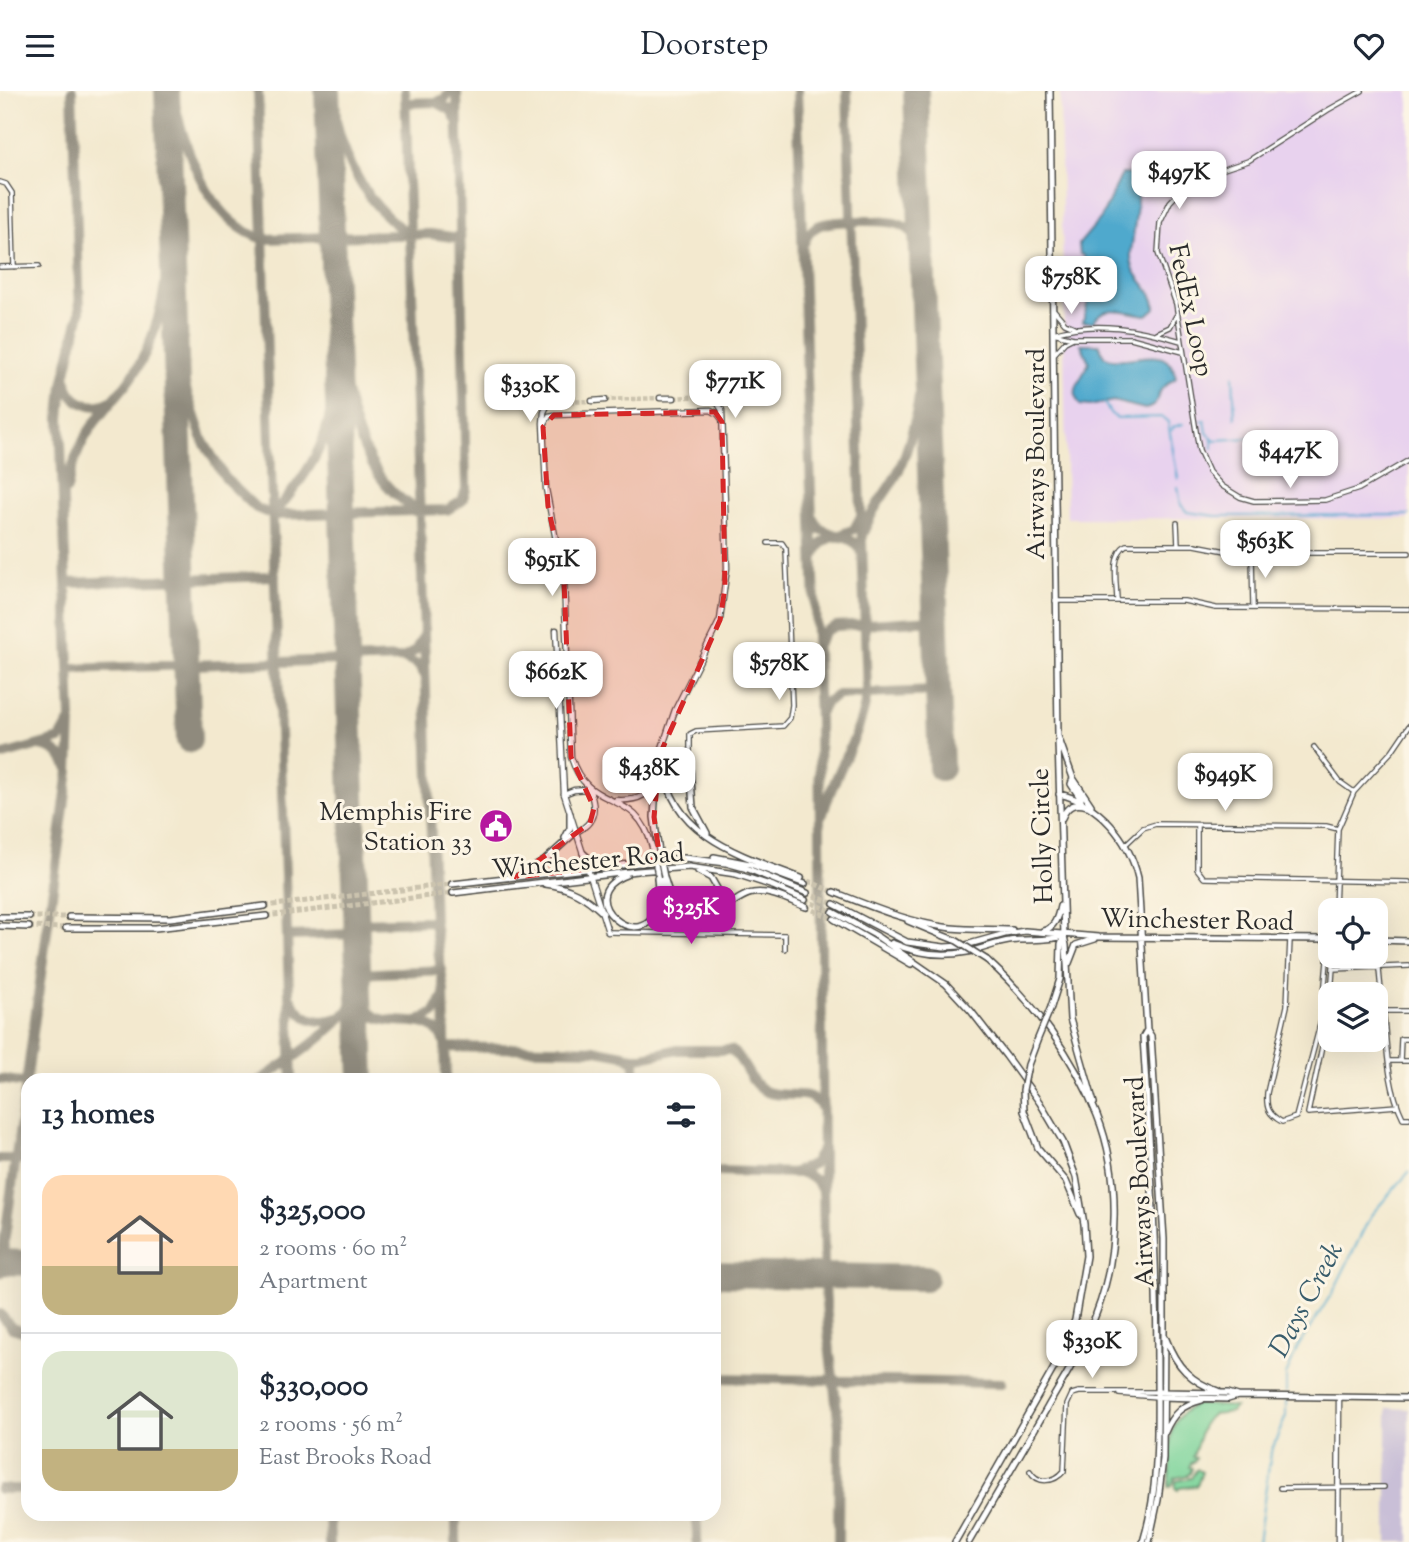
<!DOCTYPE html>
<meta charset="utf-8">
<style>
:root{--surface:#fff;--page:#f6f6f7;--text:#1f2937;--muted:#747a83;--line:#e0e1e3;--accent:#b5179e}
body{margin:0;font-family:"Sorts Mill Goudy",serif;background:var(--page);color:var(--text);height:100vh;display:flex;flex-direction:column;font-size:26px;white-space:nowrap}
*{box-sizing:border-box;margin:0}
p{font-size:23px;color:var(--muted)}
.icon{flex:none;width:38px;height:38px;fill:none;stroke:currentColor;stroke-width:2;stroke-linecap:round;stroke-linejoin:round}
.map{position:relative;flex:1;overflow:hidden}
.panel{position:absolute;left:21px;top:982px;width:700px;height:448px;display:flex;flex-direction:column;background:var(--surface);border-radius:21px;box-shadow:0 7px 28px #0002}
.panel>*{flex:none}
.fabs{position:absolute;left:1318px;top:807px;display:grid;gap:14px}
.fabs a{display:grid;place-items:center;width:70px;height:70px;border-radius:14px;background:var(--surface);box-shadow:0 7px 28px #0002;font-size:35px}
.price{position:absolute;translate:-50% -60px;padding:0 16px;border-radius:14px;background:#fff;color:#222;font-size:23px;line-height:46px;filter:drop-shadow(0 2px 4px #0008)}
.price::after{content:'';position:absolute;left:50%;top:42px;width:21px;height:16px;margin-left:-10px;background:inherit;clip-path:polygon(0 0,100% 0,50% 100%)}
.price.selected{background:var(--accent);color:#fff}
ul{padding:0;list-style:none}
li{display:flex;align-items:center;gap:21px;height:175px;padding:0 21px}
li+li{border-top:2px solid var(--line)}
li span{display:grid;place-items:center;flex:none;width:196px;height:140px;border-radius:21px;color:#555}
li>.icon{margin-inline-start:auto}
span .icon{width:84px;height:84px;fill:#fffc;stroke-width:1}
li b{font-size:30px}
h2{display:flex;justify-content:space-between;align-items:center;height:84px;padding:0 21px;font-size:30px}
header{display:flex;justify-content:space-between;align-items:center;height:91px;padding:0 21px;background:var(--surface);font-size:32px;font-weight:600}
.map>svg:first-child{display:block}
.built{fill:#e8d2ee}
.industrial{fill:#c9bfd7}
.green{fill:#79d399;stroke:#527f62;stroke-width:2}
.water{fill:#4fa9cd;stroke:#3d6a7c;stroke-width:2}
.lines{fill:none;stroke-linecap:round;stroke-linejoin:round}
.stream{stroke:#4fa9cd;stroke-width:2}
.taxiway{stroke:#8f8a7d;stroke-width:10}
.runway{stroke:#8f8a7d;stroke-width:26}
.secondary-tunnel{stroke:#cbc3ae;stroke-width:4.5;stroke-dasharray:4.5 2;stroke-linecap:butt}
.primary-tunnel{stroke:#cbc3ae;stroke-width:5;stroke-dasharray:5 2.5;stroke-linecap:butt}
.minor-casing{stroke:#494844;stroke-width:6}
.tertiary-casing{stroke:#494844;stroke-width:7}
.secondary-casing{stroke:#494844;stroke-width:7}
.primary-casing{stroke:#494844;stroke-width:8}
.minor{stroke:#fff;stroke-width:3.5}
.tertiary{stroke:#fff;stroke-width:4.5}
.secondary{stroke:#fff;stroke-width:4.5}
.primary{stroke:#fff;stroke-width:5}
.secondary-bridge-casing{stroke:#494844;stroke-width:7;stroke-linecap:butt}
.primary-bridge-casing{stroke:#494844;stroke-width:8;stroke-linecap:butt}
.secondary-bridge{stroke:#fff;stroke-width:4.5}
.primary-bridge{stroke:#fff;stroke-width:5}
.marked{fill:#d62828;fill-opacity:0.2;stroke:#d62828;stroke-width:5;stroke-dasharray:14 9;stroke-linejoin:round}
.labels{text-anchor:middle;stroke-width:6;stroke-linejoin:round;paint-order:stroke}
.street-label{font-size:26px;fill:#2b2b2b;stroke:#fcf5e5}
.poi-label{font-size:26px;fill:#2b2b2b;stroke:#fcf5e5;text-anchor:end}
.water-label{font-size:28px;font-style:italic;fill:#395d6c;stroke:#fcf5e5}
</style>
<header><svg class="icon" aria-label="menu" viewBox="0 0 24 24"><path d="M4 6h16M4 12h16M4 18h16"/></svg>Doorstep<svg class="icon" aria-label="heart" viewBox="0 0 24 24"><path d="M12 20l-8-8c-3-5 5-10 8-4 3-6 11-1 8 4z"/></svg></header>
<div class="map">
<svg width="1409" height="1451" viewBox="0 0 1409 1451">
<rect width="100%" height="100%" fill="#fcf5e5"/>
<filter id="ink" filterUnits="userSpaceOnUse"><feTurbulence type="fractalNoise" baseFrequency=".0143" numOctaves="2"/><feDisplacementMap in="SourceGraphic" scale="14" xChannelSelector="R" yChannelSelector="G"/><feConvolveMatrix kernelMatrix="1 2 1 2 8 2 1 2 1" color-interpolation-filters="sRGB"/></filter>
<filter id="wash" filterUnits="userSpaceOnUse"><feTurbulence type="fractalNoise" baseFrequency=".00686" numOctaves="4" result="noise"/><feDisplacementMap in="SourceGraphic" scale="28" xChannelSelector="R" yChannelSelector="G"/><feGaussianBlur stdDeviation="1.57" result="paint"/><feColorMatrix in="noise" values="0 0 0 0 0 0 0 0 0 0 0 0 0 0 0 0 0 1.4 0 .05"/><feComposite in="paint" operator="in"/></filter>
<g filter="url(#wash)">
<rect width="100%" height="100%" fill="#f3e9cf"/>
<!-- built -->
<path class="built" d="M1060 0H1409V428L1067 427Z"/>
<!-- industrial -->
<path class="industrial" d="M1387 1317 1409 1318V1451H1387Z"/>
<!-- green -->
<path class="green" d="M1197 1313 1235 1316 1231 1321 1213 1323 1204 1331 1193 1366 1196 1367 1195 1370 1191 1372 1189 1376 1192 1377C1190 1387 1184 1384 1175 1387L1171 1396H1168C1175 1362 1158 1330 1197 1313Z
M1197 1378 1202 1381 1197 1395 1179 1397 1178 1399 1175 1397 1176 1390 1191 1387Z"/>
<!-- water -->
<path class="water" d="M1122 83C1127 83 1129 82 1133 85 1143 95 1132 148 1131 162 1129 188 1156 197 1155 217L1147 224C1127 223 1106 210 1093 231H1083L1090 201 1084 165 1080 163 1079 153 1101 127Z
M1081 253H1099L1104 265C1127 278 1168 246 1176 287 1171 291 1164 294 1161 299 1155 309 1158 315 1145 318L1113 310 1090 315 1080 314C1068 298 1084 286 1089 271Z"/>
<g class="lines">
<!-- stream -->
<path class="stream" d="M1233 284 1235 327
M1104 312 1111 323 1117 327 1162 326 1168 331 1178 388
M1202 330 1205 329 1207 342 1215 349 1269 346
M1172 339 1173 336 1183 333
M1212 348 1213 357
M1178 396 1181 414 1187 421 1216 425 1409 424
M1286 1303V1284L1299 1254 1334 1199 1371 1124 1409 1081
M1258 1451 1271 1361 1286 1325V1308"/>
<!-- taxiway -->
<path class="taxiway" d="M172 0C183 53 206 130 263 148L430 143 459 147
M258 0 292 989
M331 0C338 57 361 112 410 144
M405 0 434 830 444 900 446 989
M452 0 444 8 436 11 451 19 457 30
M797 0 819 629 824 1185 830 1262 839 1335 838 1451
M406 12 436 11
M331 105 334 30
M804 152C807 145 810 139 818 135 831 129 888 128 901 134 913 139 918 148 922 159
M336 245C344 300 360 396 421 419
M176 255 187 302 203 350 226 388 256 417 273 424 447 419 462 410 466 398 457 0
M66 288C69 311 91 321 111 310
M67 398C72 372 83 345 100 325 113 308 129 293 139 274 163 232 167 185 171 138
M273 424C316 373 333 345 335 277
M814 428 820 438 838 445 854 438 861 425
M865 440C871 417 889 400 899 379 917 338 921 296 925 252
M815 464C823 441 851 439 862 462
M66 492 275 485
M423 546 415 560 403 567 418 574 425 585
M818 553 825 540 836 535 935 529
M69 578 403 567
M820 622 826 611 838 604 937 600
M41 655C55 658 62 663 67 676
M0 665 60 648 69 632
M823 723C834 681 862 645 867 601L847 0
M356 832 434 830
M287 845 357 843
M358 883 442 879
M359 901C373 957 430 905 446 956L597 959 639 967 674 959H731C746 970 749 994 767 1001 787 1009 812 995 822 1018
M291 908C300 927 318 935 338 927
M419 930 434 922 443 906
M630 967 635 973V989
M0 988 26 992
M261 989C289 969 348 933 359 901
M0 1068H28
M714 1080 803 1082 817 1090 822 1100
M795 1081 813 1073 822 1059
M0 1182 69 680 71 629 60 327 63 294 80 221 72 0
M0 1223 12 1237 25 1241
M714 1287 1002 1292
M0 1398H28
M329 1423 330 1451
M456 1423V1451
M697 1451V1423"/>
<!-- runway -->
<path class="runway" d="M167 0 189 649
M327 0 362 989
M916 0 941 677
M0 1171 28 1172
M714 1183 925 1187"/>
</g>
</g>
<g filter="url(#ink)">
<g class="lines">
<!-- secondary-tunnel -->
<path class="secondary-tunnel" d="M674 307 702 305
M605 309 660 307
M563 311 592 310"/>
<!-- primary-tunnel -->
<path class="primary-tunnel" d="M801 787 834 801
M807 802 834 813
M805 809 833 821
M265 815 452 793
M806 816 834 828
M266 825 453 802
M29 826H69
M29 836 66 837"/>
<!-- minor casing -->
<g class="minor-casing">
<path id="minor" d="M1362 0 1328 19 1248 70 1200 86 1184 96 1170 111 1160 132 1158 162 1176 213 1199 359 1209 381 1222 395 1240 406 1254 410 1325 409 1359 398 1409 369
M0 91 6 93 12 102 14 176
M0 176 39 175
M1054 219 1065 232 1074 236
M1053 242 1073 247H1131L1183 261
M1053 242C1096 229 1140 238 1181 250
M1157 242 1170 236 1176 225
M1055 262 1065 251 1073 247
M1177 432 1178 454
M1252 462 1253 517
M1055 510H1184L1216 517 1409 518
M1117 510C1117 494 1110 464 1126 454H1195L1226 460 1252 462H1409
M1314 656 1340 691 1354 701
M690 675V643L696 640 783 635 790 627 792 614 786 458 782 452H768
M1197 734V778L1204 787 1409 791
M1125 754 1143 737 1156 733 1326 735 1338 738
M1335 819 1338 738 1354 701 1392 660 1409 635
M608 841 785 844V858
M1290 848 1287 915 1267 1002C1266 1017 1268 1023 1282 1031L1296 1026 1322 926 1329 848
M1377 849C1378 875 1381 900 1384 926 1387 959 1388 997 1403 1027H1409
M1333 878 1409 875
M1331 903 1334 864
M1330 918 1308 1022 1397 1015
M1383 920H1409
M1388 970H1409
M1400 970 1401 948H1409
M1119 1303 1157 1306
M1030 1380C1038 1394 1055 1391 1064 1380L1067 1314 1072 1303 1079 1301H1157
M1280 1397 1384 1396"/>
</g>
<!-- tertiary casing -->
<g class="tertiary-casing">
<path id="tertiary" d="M556 539 564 703 608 841
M1338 1451 1339 1307"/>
</g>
<!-- secondary casing -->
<g class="secondary-casing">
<path id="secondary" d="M660 307H674
M592 310 605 309
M563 311 548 313 544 321 543 332 546 398 564 490 571 666C588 723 637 695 652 756
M545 332 549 325 554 324 711 319 718 323 721 327
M665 677V654
M657 681 660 663 675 619 720 529 727 477 722 319 717 311 702 305
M668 685 671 690 680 692 688 687 689 683
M564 703 574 699 588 698
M616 709C633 710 649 707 655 690
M576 741C596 732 597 717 589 698"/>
</g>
<!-- primary casing -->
<g class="primary-casing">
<path id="primary" d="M1050 0 1058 645 1073 687 1091 714
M1058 651 1064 845 1066 854 1070 928 1094 1012
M690 675 693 716 707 742
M664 676C672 746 744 765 801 787
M657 681 654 726 658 755
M1073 687 1071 693 1081 708
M1059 703C1099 712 1129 748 1138 787L1147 939 1151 945 1164 1148V1244L1163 1368 1158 1409 1149 1451
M1062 727C1067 715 1074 711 1087 715
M565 747 570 737V723
M583 762 592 770 606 773
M714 766 750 773 805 793
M657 781C662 792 665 806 670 817 692 861 728 805 753 802 771 799 790 810 806 816
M521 784 544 770 576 741
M626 784C567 806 645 868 657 815 659 807 658 796 657 787
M664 786C668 797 671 814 680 823 699 839 717 820 719 801L711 787 698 780
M452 793 684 767 726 772 748 778 807 802
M545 793C570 796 585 805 603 822
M834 801C872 816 910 832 951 837 971 839 991 838 1012 839
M453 802 637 780 689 776 736 783 773 795 805 809
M834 813 907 851 944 856 962 855 1005 843 1025 840 1099 846 1330 848
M833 821 877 845
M0 826H29
M69 826 170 827 265 815
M834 828 911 873
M908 830 939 843
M0 835 29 836
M66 837H155L266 825
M1043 840C1055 837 1058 825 1060 815
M875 844 946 893 971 920 1006 965 1040 1012 1063 1051 1076 1086 1084 1133 1086 1165 1075 1229 1059 1268 955 1451
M1376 849 1409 850
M892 852C915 862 942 866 967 861 981 859 995 852 1009 850 1027 847 1047 851 1064 845
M1069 872 1076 854 1095 848
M1051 916 1060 888 1061 853 1064 845
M1028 974 1037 950
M1024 1020 1038 1057 1066 1090 1080 1123
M1166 1248C1176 1275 1191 1291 1218 1300
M1160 1301 1228 1302 1238 1305 1409 1307
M1161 1306 1228 1308 1238 1305
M1165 1341C1173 1322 1182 1314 1202 1309
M969 1451C995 1406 1021 1362 1047 1317 1064 1287 1084 1256 1096 1223 1119 1164 1121 1084 1097 1024 1074 966 1033 910 987 869
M1143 1451C1160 1394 1157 1336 1157 1277 1157 1166 1150 1056 1143 946L1147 939"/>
</g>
<!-- minor -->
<use href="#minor" class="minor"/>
<!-- tertiary -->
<use href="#tertiary" class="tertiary"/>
<!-- secondary -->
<use href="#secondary" class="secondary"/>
<!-- primary -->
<use href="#primary" class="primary"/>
<!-- secondary-bridge casing -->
<g class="secondary-bridge-casing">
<path id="secondary-bridge" d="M652 756 657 781"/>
</g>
<!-- primary-bridge casing -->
<g class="primary-bridge-casing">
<path id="primary-bridge" d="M658 755 664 786
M939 843 957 850 987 869
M1037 950 1051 916
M1024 1020 1023 999 1028 974"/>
</g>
<!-- secondary-bridge -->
<use href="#secondary-bridge" class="secondary-bridge"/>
<!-- primary-bridge -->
<use href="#primary-bridge" class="primary-bridge"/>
</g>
</g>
<!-- marked area -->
<path class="marked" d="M715 321 722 331 725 497 720 529 660 663 654 726 660 768 612 775 585 769 588 778 516 786 590 732 594 717 571 666 564 490 548 415 543 336 554 324Z"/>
<!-- icons -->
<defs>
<g id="civic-disc" transform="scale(1.75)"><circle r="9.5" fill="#b5179e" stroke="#fcf5e5"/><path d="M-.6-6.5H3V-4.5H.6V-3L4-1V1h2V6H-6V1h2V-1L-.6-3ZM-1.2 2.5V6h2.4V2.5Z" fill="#fff"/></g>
</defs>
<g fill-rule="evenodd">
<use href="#civic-disc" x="496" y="735"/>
</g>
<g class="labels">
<!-- street labels -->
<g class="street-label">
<text transform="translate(1192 219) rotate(78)" y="9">FedEx Loop</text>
<text transform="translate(1035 363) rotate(-90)" y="9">Airways Boulevard</text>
<text transform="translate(1041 745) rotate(-92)" y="9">Holly Circle</text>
<text transform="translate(588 769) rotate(-5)" y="9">Winchester Road</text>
<text transform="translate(1197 828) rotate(1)" y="9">Winchester Road</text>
<text transform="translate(1139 1091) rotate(-93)" y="9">Airways Boulevard</text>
</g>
<!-- poi labels -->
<g class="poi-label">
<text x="472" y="729">Memphis Fire<tspan x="472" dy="30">Station 33</tspan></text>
</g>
<!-- water labels -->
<g class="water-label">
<text transform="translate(1305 1208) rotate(-62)" y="10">Days Creek</text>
</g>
</g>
</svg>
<div class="fabs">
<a><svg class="icon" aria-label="locate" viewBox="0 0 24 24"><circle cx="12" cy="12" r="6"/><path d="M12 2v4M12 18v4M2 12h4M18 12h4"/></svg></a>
<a><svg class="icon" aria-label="layers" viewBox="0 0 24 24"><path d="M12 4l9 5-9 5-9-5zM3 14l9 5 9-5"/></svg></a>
</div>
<b class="price" style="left:1179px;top:120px">$497K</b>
<b class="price" style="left:1071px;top:225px">$758K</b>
<b class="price" style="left:735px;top:329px">$771K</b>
<b class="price" style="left:530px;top:333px">$330K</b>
<b class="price" style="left:1290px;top:399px">$447K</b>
<b class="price" style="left:1265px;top:489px">$563K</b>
<b class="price" style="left:552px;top:507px">$951K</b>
<b class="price" style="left:779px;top:611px">$578K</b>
<b class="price" style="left:556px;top:620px">$662K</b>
<b class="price" style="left:649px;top:716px">$438K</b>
<b class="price" style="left:1225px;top:722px">$949K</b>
<b class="price selected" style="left:691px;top:855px">$325K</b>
<b class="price" style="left:1092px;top:1289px">$330K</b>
<section class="panel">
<h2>13 homes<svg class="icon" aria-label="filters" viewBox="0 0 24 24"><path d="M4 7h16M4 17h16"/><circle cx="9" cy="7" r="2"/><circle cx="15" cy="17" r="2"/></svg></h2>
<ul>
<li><span style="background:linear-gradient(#ffd9b3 65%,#c2b280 0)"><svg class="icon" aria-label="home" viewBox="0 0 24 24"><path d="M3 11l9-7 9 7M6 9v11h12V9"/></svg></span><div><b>$325,000</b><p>2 rooms · 60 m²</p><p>Apartment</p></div></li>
<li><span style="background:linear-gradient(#dfe7d0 70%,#c2b280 0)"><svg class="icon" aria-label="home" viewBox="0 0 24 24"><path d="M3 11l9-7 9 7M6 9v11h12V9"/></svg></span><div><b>$330,000</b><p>2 rooms · 56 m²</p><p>East Brooks Road</p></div></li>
</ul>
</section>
</div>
